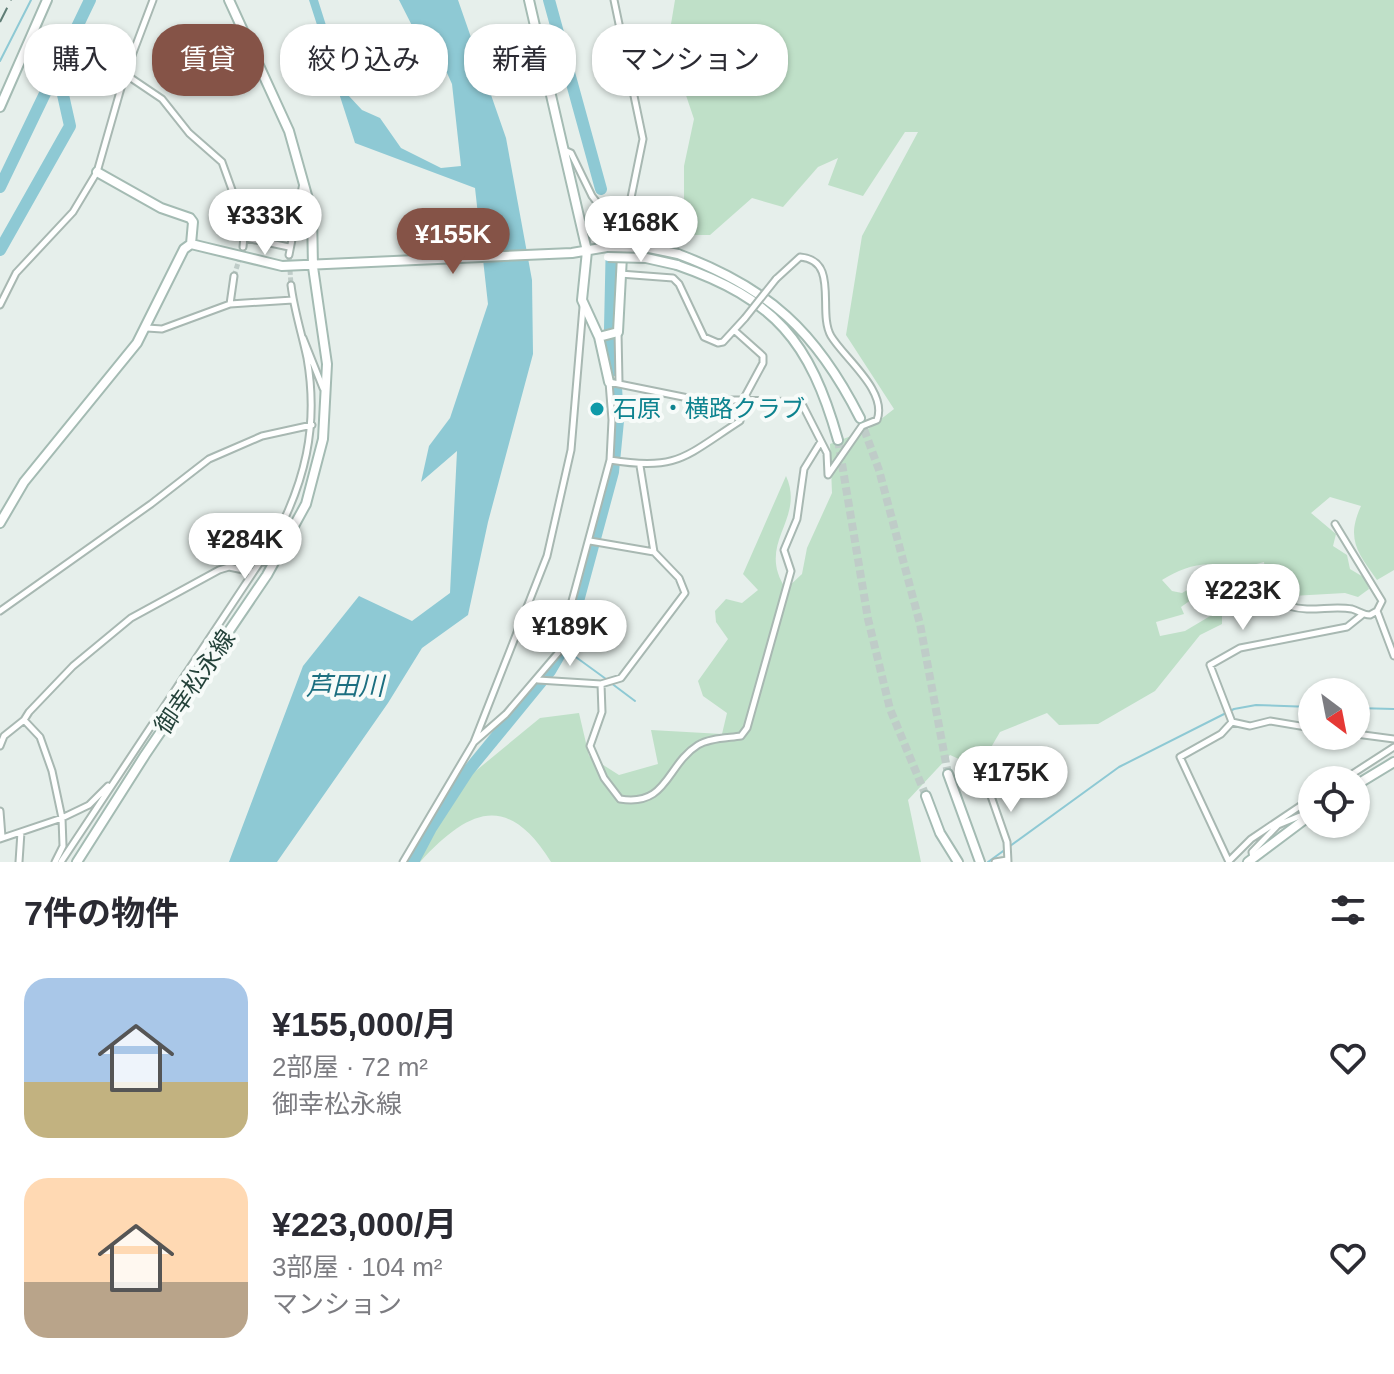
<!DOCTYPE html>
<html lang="ja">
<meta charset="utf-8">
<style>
:root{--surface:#fff;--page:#f2f2f3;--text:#2b2b33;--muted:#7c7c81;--accent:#855347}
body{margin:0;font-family:Helvetica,"Noto Sans JP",sans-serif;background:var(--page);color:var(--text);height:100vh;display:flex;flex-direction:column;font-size:30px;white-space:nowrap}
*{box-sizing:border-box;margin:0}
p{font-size:26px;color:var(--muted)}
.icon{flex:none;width:44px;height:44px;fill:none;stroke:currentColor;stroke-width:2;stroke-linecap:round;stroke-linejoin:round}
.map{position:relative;height:862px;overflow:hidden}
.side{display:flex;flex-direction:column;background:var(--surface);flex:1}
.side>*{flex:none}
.banner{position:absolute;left:24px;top:24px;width:800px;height:72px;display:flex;gap:16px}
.needle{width:52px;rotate:148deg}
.tools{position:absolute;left:1298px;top:678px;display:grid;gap:16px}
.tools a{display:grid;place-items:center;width:72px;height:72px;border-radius:50%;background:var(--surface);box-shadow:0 2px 6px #0004;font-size:40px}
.price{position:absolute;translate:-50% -68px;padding:0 18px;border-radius:28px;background:#fff;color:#222;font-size:26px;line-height:52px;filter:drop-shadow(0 2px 4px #0008)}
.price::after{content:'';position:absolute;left:50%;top:48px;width:24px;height:18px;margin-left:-12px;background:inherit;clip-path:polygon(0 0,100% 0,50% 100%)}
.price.current{background:var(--accent);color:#fff}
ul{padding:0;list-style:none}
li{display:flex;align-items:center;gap:24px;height:200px;padding:0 24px}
li span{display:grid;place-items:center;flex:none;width:224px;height:160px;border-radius:24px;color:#555}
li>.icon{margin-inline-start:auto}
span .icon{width:96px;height:96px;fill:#fffc;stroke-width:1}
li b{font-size:34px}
h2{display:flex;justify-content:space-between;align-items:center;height:96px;padding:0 24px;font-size:34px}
.pill{padding:0 28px;border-radius:32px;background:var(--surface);box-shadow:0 2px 6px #0004;font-size:28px;line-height:72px}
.pill.current{background:var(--accent);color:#fff}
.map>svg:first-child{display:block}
.green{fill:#bfe0c8}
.water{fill:#8ec9d4}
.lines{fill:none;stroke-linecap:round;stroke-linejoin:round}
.stream{stroke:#8ec9d4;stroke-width:2}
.river{stroke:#8ec9d4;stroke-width:12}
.street-tunnel{stroke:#bfccc8;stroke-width:5;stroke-dasharray:5 2.5;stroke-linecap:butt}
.secondary-tunnel{stroke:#bfccc8;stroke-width:8;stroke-dasharray:8 4;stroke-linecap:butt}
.street-casing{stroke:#a8b8b2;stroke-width:9}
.secondary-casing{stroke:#a4bbb3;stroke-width:12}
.street{stroke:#fff;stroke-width:5}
.secondary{stroke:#fff;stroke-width:8}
.rail{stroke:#5f7d75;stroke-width:2;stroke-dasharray:16 8;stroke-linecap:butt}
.street-bridge-casing{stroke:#a8b8b2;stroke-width:9;stroke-linecap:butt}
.secondary-bridge-casing{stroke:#a4bbb3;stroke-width:12;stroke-linecap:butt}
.street-bridge{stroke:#fff;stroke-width:5}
.secondary-bridge{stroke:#fff;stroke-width:8}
.culture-dot{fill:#0f9aa8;stroke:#f7fbf9;stroke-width:3}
.labels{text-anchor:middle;stroke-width:8;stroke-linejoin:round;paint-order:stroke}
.culture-label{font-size:24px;fill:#0d838f;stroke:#f7fbf9;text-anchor:start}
.street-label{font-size:24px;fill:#24423a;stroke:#f7fbf9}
.water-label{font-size:26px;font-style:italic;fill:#1c6f80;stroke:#f7fbf9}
</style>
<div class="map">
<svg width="1394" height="862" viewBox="0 0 1394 862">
<rect width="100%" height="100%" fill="#e6efeb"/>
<!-- green -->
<path class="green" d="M675 0H1394V570L1377 580C1357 552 1346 539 1361 506L1330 497 1311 513 1336 534 1333 546 1347 555 1350 569 1365 578 1369 589 1358 597 1345 593 1292 596 1266 581 1264 562 1234 570C1210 558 1184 566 1162 580L1172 591 1182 593 1201 582 1224 586 1219 591 1208 588 1181 607 1184 614 1156 622 1160 636 1185 631 1222 609V624L1200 635 1155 691 1098 724 1059 725 1047 713 1000 732 979 768 950 755 908 800 921 862H551C507 791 468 810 420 862H406L472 774 540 718 579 713 589 756 619 775 658 764 651 730 722 734 727 713 703 696 698 681 728 639 716 622 715 611 726 599 742 603 758 590 743 574 786 476C806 520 755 543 786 589L802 574 807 548 832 493 830 444 867 430 894 409 846 335 862 236 918 132H905L863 196 828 185 838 158 818 167 783 207 752 198 710 235H684V166L694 119 668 42Z"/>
<!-- water -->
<path class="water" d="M309 0H318L348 95 362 110 380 118 401 148 441 168 461 166 452 84 447 73 429 59 399 0H458L506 138 532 280 533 354 488 522 468 615 422 648 388 703 277 862H229L303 666 359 596 412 621 450 593 457 451 421 482 429 446 450 418 488 304 475 188 355 143Z"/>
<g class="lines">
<!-- stream -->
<path class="stream" d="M0 61 31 0
M567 642 573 655 606 679
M611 683 635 701
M1356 708 1394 709
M988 862 1119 767 1234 709 1256 705 1312 707"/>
<!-- river -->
<path class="river" d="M549 0 601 189
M0 187 90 0
M0 250 70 126 57 68
M610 329 612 236
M611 342 614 370
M413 862 431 828 468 771 550 671 567 642 613 472 618 421 616 387"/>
<!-- street-tunnel -->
<path class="street-tunnel" d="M289 255 291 285
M234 276 243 247"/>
<!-- secondary-tunnel -->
<path class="secondary-tunnel" d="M860 418 879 470 920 624 948 774
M838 440 868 619 890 709 926 796"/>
<!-- street casing -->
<g class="street-casing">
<path id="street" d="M614 0 643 139 623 237
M32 35 125 74 162 99 189 133 222 162 245 226 243 247
M564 150 571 153 592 196 623 236
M246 238 289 247
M289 255 303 183
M620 274 673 278 679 284 704 337 718 343 723 342 745 318
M230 304 234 276
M0 305 16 273 73 212 97 172 125 74 153 0
M147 328 162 329 230 304 293 300
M734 330 763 356V363L743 400 801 402 827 453 828 475 862 426 877 420C888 391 844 358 831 336 817 312 840 260 800 257L776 279
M618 332 619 382
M303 338 323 388
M1335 524 1382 601 1377 611
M590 541 654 552
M264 562 289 533
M1232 590C1266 581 1266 598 1289 606 1311 613 1331 605 1352 609 1359 611 1362 615 1370 615L1377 611 1394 656
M0 611 151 504 209 459 262 436 312 425
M538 680 601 684 621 678 685 593 679 578 654 552 640 466
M601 684 602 712 590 746 604 778 620 799C668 807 666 765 698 745 709 738 728 738 741 736L747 728 791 571 784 550 797 519 804 469 820 443
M1232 722 1250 726 1270 721 1312 728
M1356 734 1394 739
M474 742 506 714 558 653 610 460 612 420 609 382 698 400H743L740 421C684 457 678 471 610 460
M0 746 4 736 24 720
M984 776 1007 842 1008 862
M1343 780 1394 747
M0 811 2 837
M0 839 62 818 89 805 108 786
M1253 858 1252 852 1278 825 1312 811
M1229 861 1251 839 1312 798
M19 862 21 832
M55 862 63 846 62 818 52 771 40 737 24 720 29 712 73 666 131 618 219 570 229 567 253 572
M61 862 272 544C305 483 319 427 307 358 302 334 294 310 291 285
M403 862 474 742 547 556 571 450 583 307
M995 862 1007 860
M1229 862 1180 757 1221 734 1232 722 1210 665 1240 648 1347 627 1362 615"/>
</g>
<!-- secondary casing -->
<g class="secondary-casing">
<path id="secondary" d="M529 0 587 251 582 300 599 337 609 382
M0 107 47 0
M97 172 161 208 190 218 193 222 191 244
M678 254C769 288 816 331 860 418
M677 265C775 299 810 341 838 440
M599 337 618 332 623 237
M0 523 24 482 137 343 184 249 191 244 282 266 572 253 607 247
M948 774 980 862
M1356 785 1394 762
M926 796 940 833 958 862
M77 862 145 755 267 575 306 504 323 439 327 364 313 267 312 213 289 131 229 0
M1248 862 1312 814"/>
</g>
<!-- street -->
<use href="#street" class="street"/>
<!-- secondary -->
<use href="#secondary" class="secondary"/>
<!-- rail -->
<path class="rail" d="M0 22 11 0"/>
<!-- street-bridge casing -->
<g class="street-bridge-casing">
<path id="street-bridge" d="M745 318 776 279"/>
</g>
<!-- secondary-bridge casing -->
<g class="secondary-bridge-casing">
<path id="secondary-bridge" d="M607 247 649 248 678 254
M608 257 646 258 677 265"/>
</g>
<!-- street-bridge -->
<use href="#street-bridge" class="street-bridge"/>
<!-- secondary-bridge -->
<use href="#secondary-bridge" class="secondary-bridge"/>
</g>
<!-- markers -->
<circle class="culture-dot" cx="597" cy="409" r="8"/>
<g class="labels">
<!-- culture labels -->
<g class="culture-label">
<text x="613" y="417">石原・横路クラブ</text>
</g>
<!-- street labels -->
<g class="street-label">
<text transform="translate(195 682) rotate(-55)" y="8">御幸松永線</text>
</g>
<!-- water labels -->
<g class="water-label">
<text x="345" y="695">芦田川</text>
</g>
</g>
</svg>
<div class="tools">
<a><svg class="needle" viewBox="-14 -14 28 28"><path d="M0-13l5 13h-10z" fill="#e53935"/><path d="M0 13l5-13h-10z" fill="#7c7c81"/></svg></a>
<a><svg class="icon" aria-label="locate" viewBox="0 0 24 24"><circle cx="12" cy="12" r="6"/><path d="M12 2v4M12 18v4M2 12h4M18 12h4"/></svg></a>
</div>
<b class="price" style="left:265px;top:257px">¥333K</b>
<b class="price" style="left:641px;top:264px">¥168K</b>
<b class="price current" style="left:453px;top:276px">¥155K</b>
<b class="price" style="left:245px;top:581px">¥284K</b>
<b class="price" style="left:1243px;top:632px">¥223K</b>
<b class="price" style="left:570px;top:668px">¥189K</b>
<b class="price" style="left:1011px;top:814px">¥175K</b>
<div class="banner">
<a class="pill">購入</a>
<a class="pill current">賃貸</a>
<a class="pill">絞り込み</a>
<a class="pill">新着</a>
<a class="pill">マンション</a>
</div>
</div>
<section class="side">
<h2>7件の物件<svg class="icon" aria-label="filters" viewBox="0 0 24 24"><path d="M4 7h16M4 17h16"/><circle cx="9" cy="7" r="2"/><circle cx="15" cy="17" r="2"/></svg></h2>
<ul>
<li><span style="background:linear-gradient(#a9c7e8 65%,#c2b280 0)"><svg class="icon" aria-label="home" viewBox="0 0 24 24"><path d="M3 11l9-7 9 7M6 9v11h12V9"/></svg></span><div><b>¥155,000/月</b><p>2部屋 · 72 m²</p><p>御幸松永線</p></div><svg class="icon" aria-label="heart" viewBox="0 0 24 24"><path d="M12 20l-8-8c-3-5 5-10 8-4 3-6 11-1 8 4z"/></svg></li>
<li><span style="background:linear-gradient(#ffd9b3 65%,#b9a48a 0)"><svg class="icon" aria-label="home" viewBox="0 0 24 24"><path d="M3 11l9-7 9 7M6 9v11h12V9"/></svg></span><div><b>¥223,000/月</b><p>3部屋 · 104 m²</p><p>マンション</p></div><svg class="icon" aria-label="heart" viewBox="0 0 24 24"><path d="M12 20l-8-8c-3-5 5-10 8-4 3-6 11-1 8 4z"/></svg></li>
</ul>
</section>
